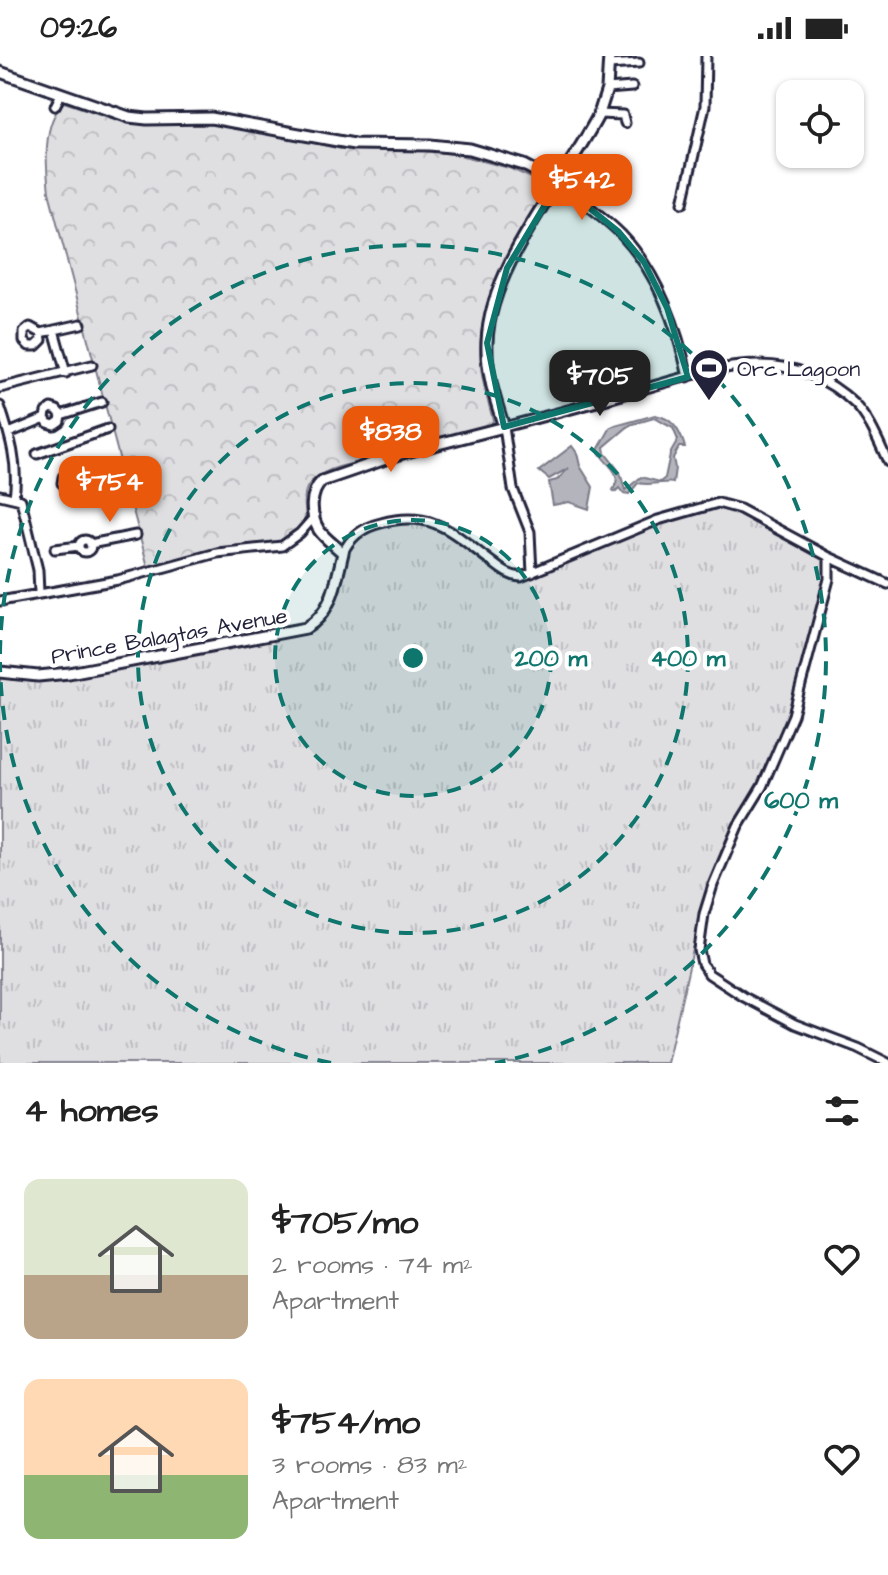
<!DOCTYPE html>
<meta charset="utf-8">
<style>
:root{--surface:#fff;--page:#f2f2f2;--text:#222;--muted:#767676;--accent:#ea580c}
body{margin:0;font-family:"Architects Daughter",sans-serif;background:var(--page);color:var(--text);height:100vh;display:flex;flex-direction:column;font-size:30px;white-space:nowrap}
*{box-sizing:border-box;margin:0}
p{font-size:26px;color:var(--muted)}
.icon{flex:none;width:44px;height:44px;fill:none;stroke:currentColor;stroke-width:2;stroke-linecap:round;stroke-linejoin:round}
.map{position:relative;height:1007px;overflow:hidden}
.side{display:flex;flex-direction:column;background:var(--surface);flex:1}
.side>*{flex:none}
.controls{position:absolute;left:776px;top:24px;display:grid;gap:16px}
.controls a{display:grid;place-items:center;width:88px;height:88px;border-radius:16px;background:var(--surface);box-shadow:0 2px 6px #0004;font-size:40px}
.price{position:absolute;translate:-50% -68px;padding:0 18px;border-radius:16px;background:var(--accent);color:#fff;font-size:26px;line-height:52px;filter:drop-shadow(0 2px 4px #0008)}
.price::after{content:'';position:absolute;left:50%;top:48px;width:24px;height:18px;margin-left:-12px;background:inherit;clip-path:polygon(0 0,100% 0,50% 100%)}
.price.active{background:#222;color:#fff}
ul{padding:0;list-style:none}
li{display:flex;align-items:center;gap:24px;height:200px;padding:0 24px}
li span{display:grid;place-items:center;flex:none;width:224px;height:160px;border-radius:16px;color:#555}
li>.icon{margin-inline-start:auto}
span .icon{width:96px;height:96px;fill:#fffc;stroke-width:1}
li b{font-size:34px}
h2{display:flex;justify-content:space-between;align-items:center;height:96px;padding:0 24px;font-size:34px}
.status{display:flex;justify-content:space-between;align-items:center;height:56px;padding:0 40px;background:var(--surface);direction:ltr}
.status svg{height:22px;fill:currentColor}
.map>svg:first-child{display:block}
.grass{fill:url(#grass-tufts);stroke:#80808e;stroke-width:2}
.forest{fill:url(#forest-crowns);stroke:#80808e;stroke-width:2}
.water{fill:#b4b4bc;stroke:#7a7a88;stroke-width:2;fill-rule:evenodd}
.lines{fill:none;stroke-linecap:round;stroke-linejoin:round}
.minor-casing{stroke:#22223b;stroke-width:13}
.major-casing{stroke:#22223b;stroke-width:15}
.minor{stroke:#fff;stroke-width:7}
.major{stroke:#fff;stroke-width:9}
.marked{fill:#0f766e;fill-opacity:0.2;stroke:#0f766e;stroke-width:6;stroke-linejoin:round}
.ring{fill:none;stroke:#0f766e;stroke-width:4;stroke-dasharray:14 10}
.labels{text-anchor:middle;stroke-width:8;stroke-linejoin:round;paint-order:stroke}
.poi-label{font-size:22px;fill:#22223b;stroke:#fff;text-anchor:start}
.street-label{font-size:22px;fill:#22223b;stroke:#fff}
.centre{fill:#0f766e;stroke:#fff;stroke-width:4}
.ring-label{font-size:24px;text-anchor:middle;font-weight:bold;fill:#0f766e;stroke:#fff;stroke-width:8;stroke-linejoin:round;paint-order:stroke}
</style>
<div class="status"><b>09:26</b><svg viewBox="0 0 49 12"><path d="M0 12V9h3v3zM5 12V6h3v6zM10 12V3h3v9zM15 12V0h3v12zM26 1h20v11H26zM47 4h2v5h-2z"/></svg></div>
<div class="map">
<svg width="888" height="1007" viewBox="0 0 888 1007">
<defs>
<pattern id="grass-tufts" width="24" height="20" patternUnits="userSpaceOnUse" patternTransform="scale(2)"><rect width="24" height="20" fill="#dfdfe2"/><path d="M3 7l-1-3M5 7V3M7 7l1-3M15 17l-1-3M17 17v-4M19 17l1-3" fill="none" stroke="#bfbfc3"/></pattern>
<pattern id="forest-crowns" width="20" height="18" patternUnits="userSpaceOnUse" patternTransform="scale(2)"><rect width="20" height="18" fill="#dfdfe2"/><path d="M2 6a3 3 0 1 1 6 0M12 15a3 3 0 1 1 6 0" fill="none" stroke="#bfbfc3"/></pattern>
</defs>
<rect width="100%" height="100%" fill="#fff"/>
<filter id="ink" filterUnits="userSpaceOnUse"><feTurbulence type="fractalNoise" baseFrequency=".0125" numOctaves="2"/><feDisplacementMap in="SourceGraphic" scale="16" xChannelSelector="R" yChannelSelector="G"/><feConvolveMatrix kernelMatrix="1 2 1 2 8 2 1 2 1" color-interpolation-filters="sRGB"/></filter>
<g filter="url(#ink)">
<!-- grass -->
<path class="grass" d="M719 451 730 453 820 498 825 501 828 512 806 613 790 659 775 695 727 782 708 828 667 1007H0V620L38 624 318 567 350 491 357 482 380 468H425L441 473 503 518 528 520 663 467Z"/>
<!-- forest -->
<path class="forest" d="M64 46 129 68H213L261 75 341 93 412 94 456 98 509 112 545 128 546 136C516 186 480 236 480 296 480 320 487 341 493 364L491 371C455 381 419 394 383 402 360 407 331 408 312 425 300 436 306 453 306 466L286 486 265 490 212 494 148 511 49 136C46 109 42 67 64 46Z"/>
<!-- water -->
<path class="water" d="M655 359C673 362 680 375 685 391H679L673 402 675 412 673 427C668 425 651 430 638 427L629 438 623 437 619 432 615 436 613 434C625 415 604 409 598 394L611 371ZM654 362 673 372 678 384 670 398 665 422 660 426 641 421 625 434 620 416 605 397 604 391 630 369Z
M572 390 577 397 580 410 593 431 589 453 569 446 553 449 549 426 557 424 569 412 549 423 539 415Z"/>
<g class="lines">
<!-- minor casing -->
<g class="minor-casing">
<path id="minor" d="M609 9 639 7
M607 33 632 31
M55 50 61 38
M599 58 623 59 625 67
M558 127C579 143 602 159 621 178 657 216 677 270 688 321
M683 147 705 50 706 0
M54 274 66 317
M41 277 42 284 36 290H29L24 285V276L30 271 41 277 81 268
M0 332 92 309
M0 350C10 380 19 409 14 441
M61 359 57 354 51 352 46 356 45 362 48 367 54 369 60 365 61 359 102 346
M9 377 45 362
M37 398 108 373
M76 423V427L71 432H67L62 427 63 421 67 418 73 419 76 423 118 412
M0 439 21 444 38 514 39 537
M79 490a6 6 0 1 1 12 0a6 6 0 1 1-12 0Z
M90 488 136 479
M55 493 79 490
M343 497C350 481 364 471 381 467 434 453 454 478 493 507 502 514 509 520 521 521L658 464 718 447 740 453 829 501V523L793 659 762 731 738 770 713 829 704 858 699 894 702 908 709 918 744 941 795 968 858 992 888 1007
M829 501 888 528
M532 517 530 476 513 433 504 371C546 360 587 349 629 337 708 315 786 282 855 348 870 363 879 387 888 406
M0 545 118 524 217 497 282 490 300 477 315 460"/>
</g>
<!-- major casing -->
<g class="major-casing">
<path id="major" d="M0 16 129 61 147 63 211 62 354 88 430 89 470 93 524 109 558 127
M0 616 38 620 69 617 306 572C333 556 336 525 343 497 336 490 325 483 319 474 310 460 309 437 322 425L403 397 504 371C495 343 486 316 487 287 489 210 564 126 599 58L607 33 609 0"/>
</g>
<!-- minor -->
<use href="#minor" class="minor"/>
<!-- major -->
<use href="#major" class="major"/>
</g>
</g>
<!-- marked area -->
<path class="marked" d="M558 127 618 175 644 206 667 252 688 321 504 371 487 287 507 212Z"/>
<!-- distance rings -->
<circle cx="413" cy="602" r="138" fill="#0f766e" fill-opacity=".12"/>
<g class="ring">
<circle cx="413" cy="602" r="138"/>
<circle cx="413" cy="602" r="275"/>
<path d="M331 1007A413 413 0 0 1 0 606M0 598A413 413 0 1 1 495 1007"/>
</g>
<!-- icons -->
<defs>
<g id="stadium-pin" transform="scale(2)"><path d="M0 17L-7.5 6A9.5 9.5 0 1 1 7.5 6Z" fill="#22223b" stroke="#fff"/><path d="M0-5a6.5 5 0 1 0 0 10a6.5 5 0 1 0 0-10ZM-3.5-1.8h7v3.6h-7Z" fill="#fff"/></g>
</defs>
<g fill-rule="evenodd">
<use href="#stadium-pin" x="709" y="312"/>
</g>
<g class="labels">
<!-- poi labels -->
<g class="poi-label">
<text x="737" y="320">Orc Lagoon</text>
</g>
<!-- street labels -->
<g class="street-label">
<text transform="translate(169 579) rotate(-10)" y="8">Prince Balagtas Avenue</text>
</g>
</g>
<circle cx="413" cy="602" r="12" class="centre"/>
<g class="ring-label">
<text x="551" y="610">200 m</text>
<text x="688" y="610">400 m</text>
<text x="801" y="752">600 m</text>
</g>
</svg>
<div class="controls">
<a><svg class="icon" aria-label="locate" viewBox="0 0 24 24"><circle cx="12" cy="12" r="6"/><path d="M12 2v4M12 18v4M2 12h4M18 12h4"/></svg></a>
</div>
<b class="price" style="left:582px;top:166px">$542</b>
<b class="price active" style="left:600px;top:362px">$705</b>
<b class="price" style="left:391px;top:418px">$838</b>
<b class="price" style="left:110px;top:468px">$754</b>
</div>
<section class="side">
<h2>4 homes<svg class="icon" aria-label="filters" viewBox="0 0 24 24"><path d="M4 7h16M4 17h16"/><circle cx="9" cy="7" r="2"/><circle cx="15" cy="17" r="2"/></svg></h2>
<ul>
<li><span style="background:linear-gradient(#dfe7d0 60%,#b9a48a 0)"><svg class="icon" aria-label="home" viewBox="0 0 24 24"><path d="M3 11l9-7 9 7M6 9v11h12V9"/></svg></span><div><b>$705/mo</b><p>2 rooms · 74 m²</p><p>Apartment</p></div><svg class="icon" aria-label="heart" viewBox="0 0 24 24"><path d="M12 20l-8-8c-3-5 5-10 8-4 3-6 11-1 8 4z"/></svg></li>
<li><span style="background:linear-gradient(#ffd9b3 60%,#8fb573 0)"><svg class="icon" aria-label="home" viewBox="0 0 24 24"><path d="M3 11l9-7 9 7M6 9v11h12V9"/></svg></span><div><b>$754/mo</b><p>3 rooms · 83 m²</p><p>Apartment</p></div><svg class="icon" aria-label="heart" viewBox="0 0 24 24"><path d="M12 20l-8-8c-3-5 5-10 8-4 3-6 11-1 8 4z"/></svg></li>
</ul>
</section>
